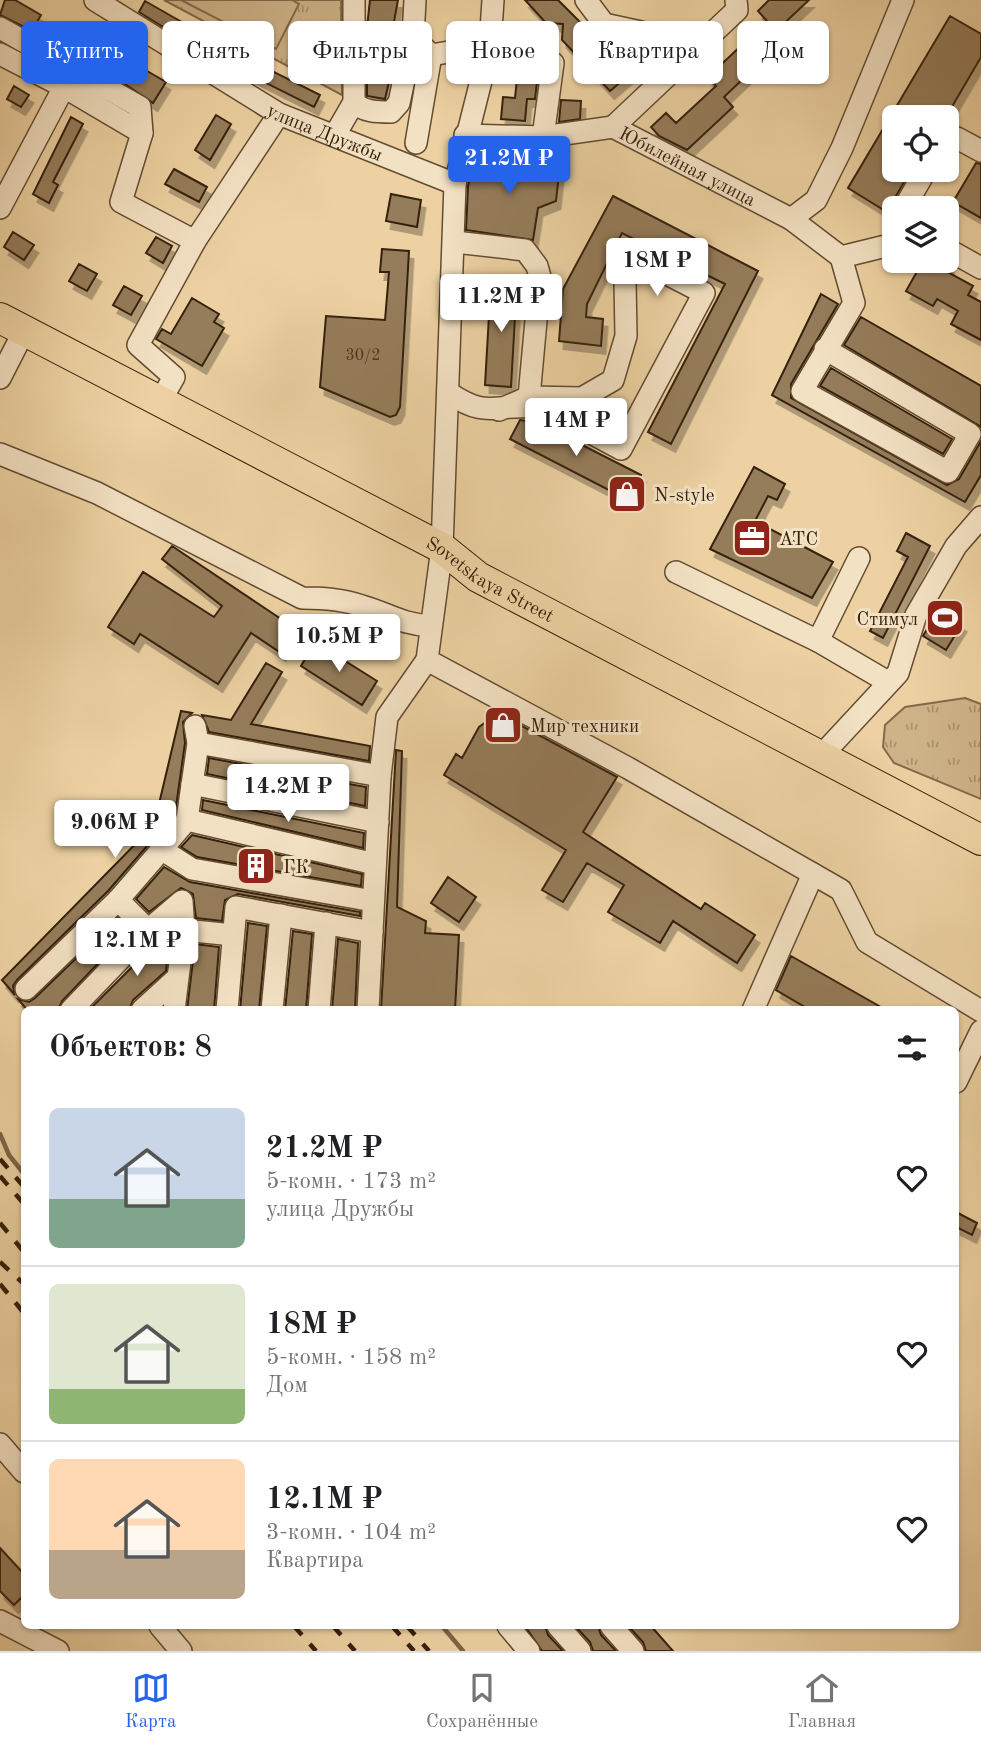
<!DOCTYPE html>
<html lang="ru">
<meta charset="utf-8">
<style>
:root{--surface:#fff;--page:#f2f2f2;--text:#202124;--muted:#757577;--line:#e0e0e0;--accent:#2563eb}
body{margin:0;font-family:"Old Standard TT",serif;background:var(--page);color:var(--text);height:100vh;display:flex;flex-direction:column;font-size:26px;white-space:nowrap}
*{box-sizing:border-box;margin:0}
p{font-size:23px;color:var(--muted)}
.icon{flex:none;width:38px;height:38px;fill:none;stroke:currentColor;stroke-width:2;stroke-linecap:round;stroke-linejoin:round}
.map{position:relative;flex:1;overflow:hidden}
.sheet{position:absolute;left:21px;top:1006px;width:938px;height:623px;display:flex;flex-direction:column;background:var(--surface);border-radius:10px;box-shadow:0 2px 5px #0004}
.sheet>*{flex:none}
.guide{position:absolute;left:21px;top:21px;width:940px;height:63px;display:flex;gap:14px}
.tools{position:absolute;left:882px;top:105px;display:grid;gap:14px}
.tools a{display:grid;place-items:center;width:77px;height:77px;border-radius:10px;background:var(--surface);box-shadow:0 2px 5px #0004;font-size:35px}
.price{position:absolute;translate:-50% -60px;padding:0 16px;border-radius:7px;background:#fff;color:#222;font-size:23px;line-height:46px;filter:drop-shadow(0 2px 4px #0008)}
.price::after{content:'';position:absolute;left:50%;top:42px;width:21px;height:16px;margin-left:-10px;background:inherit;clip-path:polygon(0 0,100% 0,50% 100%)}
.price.active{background:var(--accent);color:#fff}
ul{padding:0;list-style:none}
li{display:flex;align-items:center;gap:21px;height:175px;padding:0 28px}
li+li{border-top:2px solid var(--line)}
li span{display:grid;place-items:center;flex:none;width:196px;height:140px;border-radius:10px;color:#555}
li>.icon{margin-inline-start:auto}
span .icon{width:84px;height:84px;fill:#fffc;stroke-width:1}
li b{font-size:30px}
h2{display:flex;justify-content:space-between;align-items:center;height:84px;padding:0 28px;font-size:30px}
.tag{padding:0 24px;border-radius:10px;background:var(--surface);box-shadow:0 2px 5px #0004;font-size:24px;line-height:63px}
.tag.active{background:var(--accent);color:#fff}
.tab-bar{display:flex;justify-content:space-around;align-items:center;height:98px;border-top:2px solid var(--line);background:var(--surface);font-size:19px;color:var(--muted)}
.tab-bar a{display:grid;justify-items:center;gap:4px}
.tab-bar .active{color:var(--accent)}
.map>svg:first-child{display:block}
.grass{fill:url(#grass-tufts);stroke:#826a4a;stroke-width:2}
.pitch{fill:#ceb388;stroke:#826a4a;stroke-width:2}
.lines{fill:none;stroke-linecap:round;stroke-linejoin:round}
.stream{stroke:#7e6647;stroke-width:4.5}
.building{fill:#957c5a;stroke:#35200c;stroke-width:2;filter:url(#shadow)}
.minor-casing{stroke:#634c32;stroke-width:24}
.highway-casing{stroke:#35200c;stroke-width:32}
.minor{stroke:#f3e1c3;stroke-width:21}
.highway{stroke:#edd1a2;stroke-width:30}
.rail{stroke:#35200c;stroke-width:4.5;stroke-dasharray:12 12;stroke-linecap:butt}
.labels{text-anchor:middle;stroke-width:6;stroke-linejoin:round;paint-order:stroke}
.number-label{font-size:16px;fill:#4d3720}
.street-label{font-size:19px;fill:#35200c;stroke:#f3e1c3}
.poi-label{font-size:19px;fill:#35200c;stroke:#f3e1c3;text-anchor:start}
</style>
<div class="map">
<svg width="981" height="1651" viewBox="0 0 981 1651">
<defs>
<pattern id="grass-tufts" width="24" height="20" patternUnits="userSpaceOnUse" patternTransform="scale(1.75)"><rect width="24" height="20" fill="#ceb388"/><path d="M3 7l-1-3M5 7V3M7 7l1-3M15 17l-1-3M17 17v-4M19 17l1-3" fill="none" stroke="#a8916e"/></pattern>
<filter id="shadow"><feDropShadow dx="4.5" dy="8" stdDeviation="0" flood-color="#0004"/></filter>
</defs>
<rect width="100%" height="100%" fill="#edd1a2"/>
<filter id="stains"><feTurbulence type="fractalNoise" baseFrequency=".00286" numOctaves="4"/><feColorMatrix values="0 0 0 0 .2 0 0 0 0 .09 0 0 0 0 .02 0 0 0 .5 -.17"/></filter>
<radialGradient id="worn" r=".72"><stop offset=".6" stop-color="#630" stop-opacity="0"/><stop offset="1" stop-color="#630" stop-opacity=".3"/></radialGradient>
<!-- grass -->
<path class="grass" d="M164 0H341L342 95Z
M965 698 981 704V799L894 763 883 747 885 725 905 707Z"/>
<!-- pitch -->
<path class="pitch" d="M181 0H292L299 4 276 49Z"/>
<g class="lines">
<!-- stream -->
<path class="stream" d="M0 1134 9 1155 24 1174
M442 1626 463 1651"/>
</g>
<!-- building -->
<path class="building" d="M5 0H15L41 15 32 31 0 15Z
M370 0H398L392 32 400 35 385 99 367 96V79L377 29 367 27Z
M525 0H558L631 73 610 91 562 40 563 24 546 23Z
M769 0H809L777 30 785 39 724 97 733 107 687 150 659 136 651 127 666 113 676 123 716 86 708 77 767 21 758 11Z
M145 1 215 41 207 54 139 12Z
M950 16 981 34V57L946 117H894V170H911L893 201 890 214 848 188Z
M232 51 320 95 314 107 226 63Z
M130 61 166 82 153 103 119 80Z
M518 69 538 73 535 99H527L525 121 501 119 503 97 515 98Z
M14 86 29 95 21 107 7 99Z
M561 100 581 101 580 119 559 122Z
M216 115 231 124 210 160 195 150Z
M71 117 83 124 53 182 58 185 49 203 33 194Z
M486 158 560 165 556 201 538 208 533 240 466 230 468 186 474 160Z
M976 163 981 164V218L953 202Z
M174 169 207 187 199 202 165 184Z
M391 194 421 200 417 227 386 221Z
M613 196 758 271 671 444 648 432 725 284 622 233 587 304 586 317 603 319 601 346 559 341 563 289Z
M13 232 34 245 24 260 4 247Z
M156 237 172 246 163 263 146 253Z
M382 249 409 251 400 407 396 415 390 417 320 387 326 316 385 320 389 272H380Z
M923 261H941L949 265 946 271 973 286 968 295 981 302V340L951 324 958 311 937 299 933 306 906 291Z
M79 264 97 274 87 291 69 281Z
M491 281 517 282 511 387 485 385Z
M124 286 142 296 131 315 113 305Z
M821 294 838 304 791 384V398L947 485 959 479 981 441V475L965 502 772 395Z
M192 298 219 314 214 322 224 328 202 366 156 339 162 329 171 334Z
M861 317 981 386V427L844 345Z
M831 368 952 439 943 454 820 386Z
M520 420 539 423 641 475 628 500 510 439Z
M754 467 785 484 777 500 768 496 755 521 833 562 812 598 710 549Z
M906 533 930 546 883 638 870 631 908 557 897 551Z
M172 546 296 629 281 653 251 633 218 684 140 634 134 644 108 627 143 572 214 617 222 606 162 559Z
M938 611 962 624 946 650 923 636Z
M315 642 377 681 362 705 301 666Z
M266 663 282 672 251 724 370 746 369 761 209 732 202 715 231 720Z
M181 711 192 713 183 722 185 743 175 814 108 891 17 980 13 986 15 995 2 980 154 825Z
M493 717 507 718 617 777 583 832 701 909 705 903 755 935 737 963 673 921 660 943 608 912 624 885 587 863 563 902 542 890 566 850 444 775 456 754 462 758 479 727Z
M396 750 402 751 397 907 426 921 425 933 459 935 455 1010H381Z
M209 758 366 787 365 806 207 774Z
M203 800 364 833 363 848 202 810Z
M192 835 362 874 361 886 197 857 181 847Z
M164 867 190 882 360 912V916L238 894 225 900 222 921 196 918 193 894 181 888 149 912 136 899Z
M448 877 476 897 459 922 431 903Z
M118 918 130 930 62 1001 58 1010H27L18 999 29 1002 35 998Z
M248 923 267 926 259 1010H240Z
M171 928 166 971 133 1000 129 1010H89Z
M293 931 312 934 306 1010H285Z
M338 939 358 943 355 1010H332Z
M195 944 219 947 214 1010H187Z
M791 956 886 1010H810L776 990Z
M956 1212 977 1223 972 1235 956 1227Z
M0 1548 24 1574V1595L14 1605 0 1591Z
M525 1626H545L548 1635 563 1651H542Z
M575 1626H598L601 1635 616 1651H593L590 1642Z
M628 1626H651L673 1651H646L643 1642Z"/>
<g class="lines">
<!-- minor casing -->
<g class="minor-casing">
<g id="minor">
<path id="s1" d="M95 0 279 114 455 184"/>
<path d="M415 0 413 37 431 55 490 45 553 63 543 137"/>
<path d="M493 0 490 45 455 184 442 548 427 660 628 768 841 890 867 942 981 1011"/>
<path d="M586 0 604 24 641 32"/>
<path d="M0 28 140 107 142 133"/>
<path d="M0 54 64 87 142 133 121 202 195 241"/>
<path d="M354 102C363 112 377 112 391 112L399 103 413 37"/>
<path d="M613 127 737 10 736 0"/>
<path d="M335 135 354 102V0"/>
<path id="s2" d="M465 135 543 137 613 127 791 219 841 257 894 244"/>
<path d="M947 137 957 138 981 151"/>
<path d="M416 143 431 55"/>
<path d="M0 208 64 87"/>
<path d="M904 208 926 170"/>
<path d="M791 219 816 200 842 148 903 0"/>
<path d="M455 242 525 250 537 266 540 277 529 397"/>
<path d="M947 249 981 268"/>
<path d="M825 349 970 434 948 472 802 391 854 303 841 257"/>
<path d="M0 378 24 331"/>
<path d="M449 393C487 419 494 404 532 407 549 408 603 440 621 449L704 293 640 260 625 281 626 336 613 380 582 398 529 397 499 410"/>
<path d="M161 400 174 377 138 345 195 241 279 114"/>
<path d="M0 454 97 493 302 598C323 598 342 599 362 606 390 614 400 624 431 626"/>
<path d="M676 572 818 641 888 682"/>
<path d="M818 641 859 558"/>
<path d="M198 743 380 776"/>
<path d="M821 756 898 673 916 615 956 546 981 517"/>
<path d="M192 784 378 822"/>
<path d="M187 820 375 864"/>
<path d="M164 851 192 869 373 901"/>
<path d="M118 900 148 930"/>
<path d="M184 930 233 935"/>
<path d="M26 989 118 900 187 820 198 743 195 726"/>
<path d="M71 1010 148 930 182 901 184 930 174 1010"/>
<path d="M142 1010 176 979"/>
<path d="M227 1010 236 907 372 932"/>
<path d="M272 1010 281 915"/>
<path d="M319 1010 326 923"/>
<path d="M368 1010 380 776 387 717 427 660"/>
<path d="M753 1010 813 874"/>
<path d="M956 1082 981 1031"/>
<path d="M0 1444 24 1472"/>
<path d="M0 1621 58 1651"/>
<path d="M160 1626 181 1651"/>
<path d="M508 1626 529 1651"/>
<path d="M558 1626 580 1651"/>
<path d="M611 1626 633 1651"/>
</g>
</g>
<!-- highway casing -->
<g class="highway-casing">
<g id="highway">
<path id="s3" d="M0 318 442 548 478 577 981 840"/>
</g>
</g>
<!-- minor -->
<use href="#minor" class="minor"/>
<!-- highway -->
<use href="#highway" class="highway"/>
<!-- rail -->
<path class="rail" d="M0 1159 24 1187
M0 1176 24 1204
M0 1223 24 1252
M0 1262 24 1284
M0 1284 24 1313
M294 1626 316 1651
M333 1626 355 1651
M392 1626 414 1651
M407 1626 429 1651"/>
</g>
<!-- icons -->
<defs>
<g id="shop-square" transform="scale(2.0125)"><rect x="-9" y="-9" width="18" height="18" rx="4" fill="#8f2418" stroke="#f3e1c3"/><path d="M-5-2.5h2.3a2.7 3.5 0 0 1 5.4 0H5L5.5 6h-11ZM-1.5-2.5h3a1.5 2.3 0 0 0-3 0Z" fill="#fff"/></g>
<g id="office-square" transform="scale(2.0125)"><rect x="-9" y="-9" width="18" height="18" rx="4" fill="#8f2418" stroke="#f3e1c3"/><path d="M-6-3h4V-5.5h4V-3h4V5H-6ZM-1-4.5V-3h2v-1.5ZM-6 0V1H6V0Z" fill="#fff"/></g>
<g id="stadium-square" transform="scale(2.0125)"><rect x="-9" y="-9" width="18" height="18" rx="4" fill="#8f2418" stroke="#f3e1c3"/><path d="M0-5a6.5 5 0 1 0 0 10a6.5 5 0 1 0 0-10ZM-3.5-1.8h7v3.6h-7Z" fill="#fff"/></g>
<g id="building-square" transform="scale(2.0125)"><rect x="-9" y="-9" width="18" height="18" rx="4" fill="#8f2418" stroke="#f3e1c3"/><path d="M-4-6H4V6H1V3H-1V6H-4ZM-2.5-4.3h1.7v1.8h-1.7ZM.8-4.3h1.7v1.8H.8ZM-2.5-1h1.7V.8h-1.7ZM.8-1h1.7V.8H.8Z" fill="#fff"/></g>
</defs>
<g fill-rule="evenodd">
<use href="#shop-square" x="627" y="494"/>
<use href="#office-square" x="752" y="538"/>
<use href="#stadium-square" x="945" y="618"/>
<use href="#shop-square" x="503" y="725"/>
<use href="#building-square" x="256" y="866"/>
</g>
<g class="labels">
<!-- number labels -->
<g class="number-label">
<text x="363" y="360">30/2</text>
</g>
<!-- street labels -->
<g class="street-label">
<text dy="7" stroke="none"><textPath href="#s1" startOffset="266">улица Дружбы</textPath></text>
<text dy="7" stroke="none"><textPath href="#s2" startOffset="233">Юбилейная улица</textPath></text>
<text dy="7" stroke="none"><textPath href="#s3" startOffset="556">Sovetskaya Street</textPath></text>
</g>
<!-- poi labels -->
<g class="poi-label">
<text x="654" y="501">N-style</text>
<text x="779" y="545">АТС</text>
<text x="918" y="625" text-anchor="end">Стимул</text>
<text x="530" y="732">Мир техники</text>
<text x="283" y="873">ГК</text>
</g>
</g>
<rect width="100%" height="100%" filter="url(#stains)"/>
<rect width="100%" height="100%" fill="url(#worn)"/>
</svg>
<div class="tools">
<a><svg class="icon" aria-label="locate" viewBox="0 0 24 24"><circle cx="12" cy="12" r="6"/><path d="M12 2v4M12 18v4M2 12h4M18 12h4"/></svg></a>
<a><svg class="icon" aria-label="layers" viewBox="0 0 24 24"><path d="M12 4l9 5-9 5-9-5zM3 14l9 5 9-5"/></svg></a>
</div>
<b class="price active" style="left:509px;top:196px">21.2M ₽</b>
<b class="price" style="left:657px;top:298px">18M ₽</b>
<b class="price" style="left:501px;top:334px">11.2M ₽</b>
<b class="price" style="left:576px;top:458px">14M ₽</b>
<b class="price" style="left:339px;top:674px">10.5M ₽</b>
<b class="price" style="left:288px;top:824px">14.2M ₽</b>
<b class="price" style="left:115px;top:860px">9.06M ₽</b>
<b class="price" style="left:137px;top:978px">12.1M ₽</b>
<div class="guide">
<a class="tag active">Купить</a>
<a class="tag">Снять</a>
<a class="tag">Фильтры</a>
<a class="tag">Новое</a>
<a class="tag">Квартира</a>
<a class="tag">Дом</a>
</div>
<section class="sheet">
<h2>Объектов: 8<svg class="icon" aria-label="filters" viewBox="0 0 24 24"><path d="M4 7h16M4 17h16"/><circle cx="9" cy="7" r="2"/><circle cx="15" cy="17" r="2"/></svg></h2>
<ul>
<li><span style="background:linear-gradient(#c9d6e8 65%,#7fa58c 0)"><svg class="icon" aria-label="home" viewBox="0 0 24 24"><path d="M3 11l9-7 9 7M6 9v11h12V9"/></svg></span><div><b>21.2M ₽</b><p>5-комн. · 173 m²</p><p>улица Дружбы</p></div><svg class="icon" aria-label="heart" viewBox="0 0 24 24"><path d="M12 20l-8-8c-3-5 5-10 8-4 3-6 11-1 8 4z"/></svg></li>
<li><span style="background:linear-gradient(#dfe7d0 75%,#8fb573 0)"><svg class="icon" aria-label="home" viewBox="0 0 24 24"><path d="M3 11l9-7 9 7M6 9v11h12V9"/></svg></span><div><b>18M ₽</b><p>5-комн. · 158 m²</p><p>Дом</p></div><svg class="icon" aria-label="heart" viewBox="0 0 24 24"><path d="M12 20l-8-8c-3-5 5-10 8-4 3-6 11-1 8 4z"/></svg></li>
<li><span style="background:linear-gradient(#ffd9b3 65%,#b9a48a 0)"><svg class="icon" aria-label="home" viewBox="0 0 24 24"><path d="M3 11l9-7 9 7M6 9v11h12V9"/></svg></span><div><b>12.1M ₽</b><p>3-комн. · 104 m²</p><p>Квартира</p></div><svg class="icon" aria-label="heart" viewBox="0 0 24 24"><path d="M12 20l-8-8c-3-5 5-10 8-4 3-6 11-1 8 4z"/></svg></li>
</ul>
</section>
</div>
<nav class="tab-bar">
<a class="active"><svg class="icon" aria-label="map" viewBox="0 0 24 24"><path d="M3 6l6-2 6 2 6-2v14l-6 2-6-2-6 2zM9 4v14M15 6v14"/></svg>Карта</a>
<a><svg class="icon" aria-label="saved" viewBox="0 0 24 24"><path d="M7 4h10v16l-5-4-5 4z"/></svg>Сохранённые</a>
<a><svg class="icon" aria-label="home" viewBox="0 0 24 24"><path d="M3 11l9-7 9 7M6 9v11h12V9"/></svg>Главная</a>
</nav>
